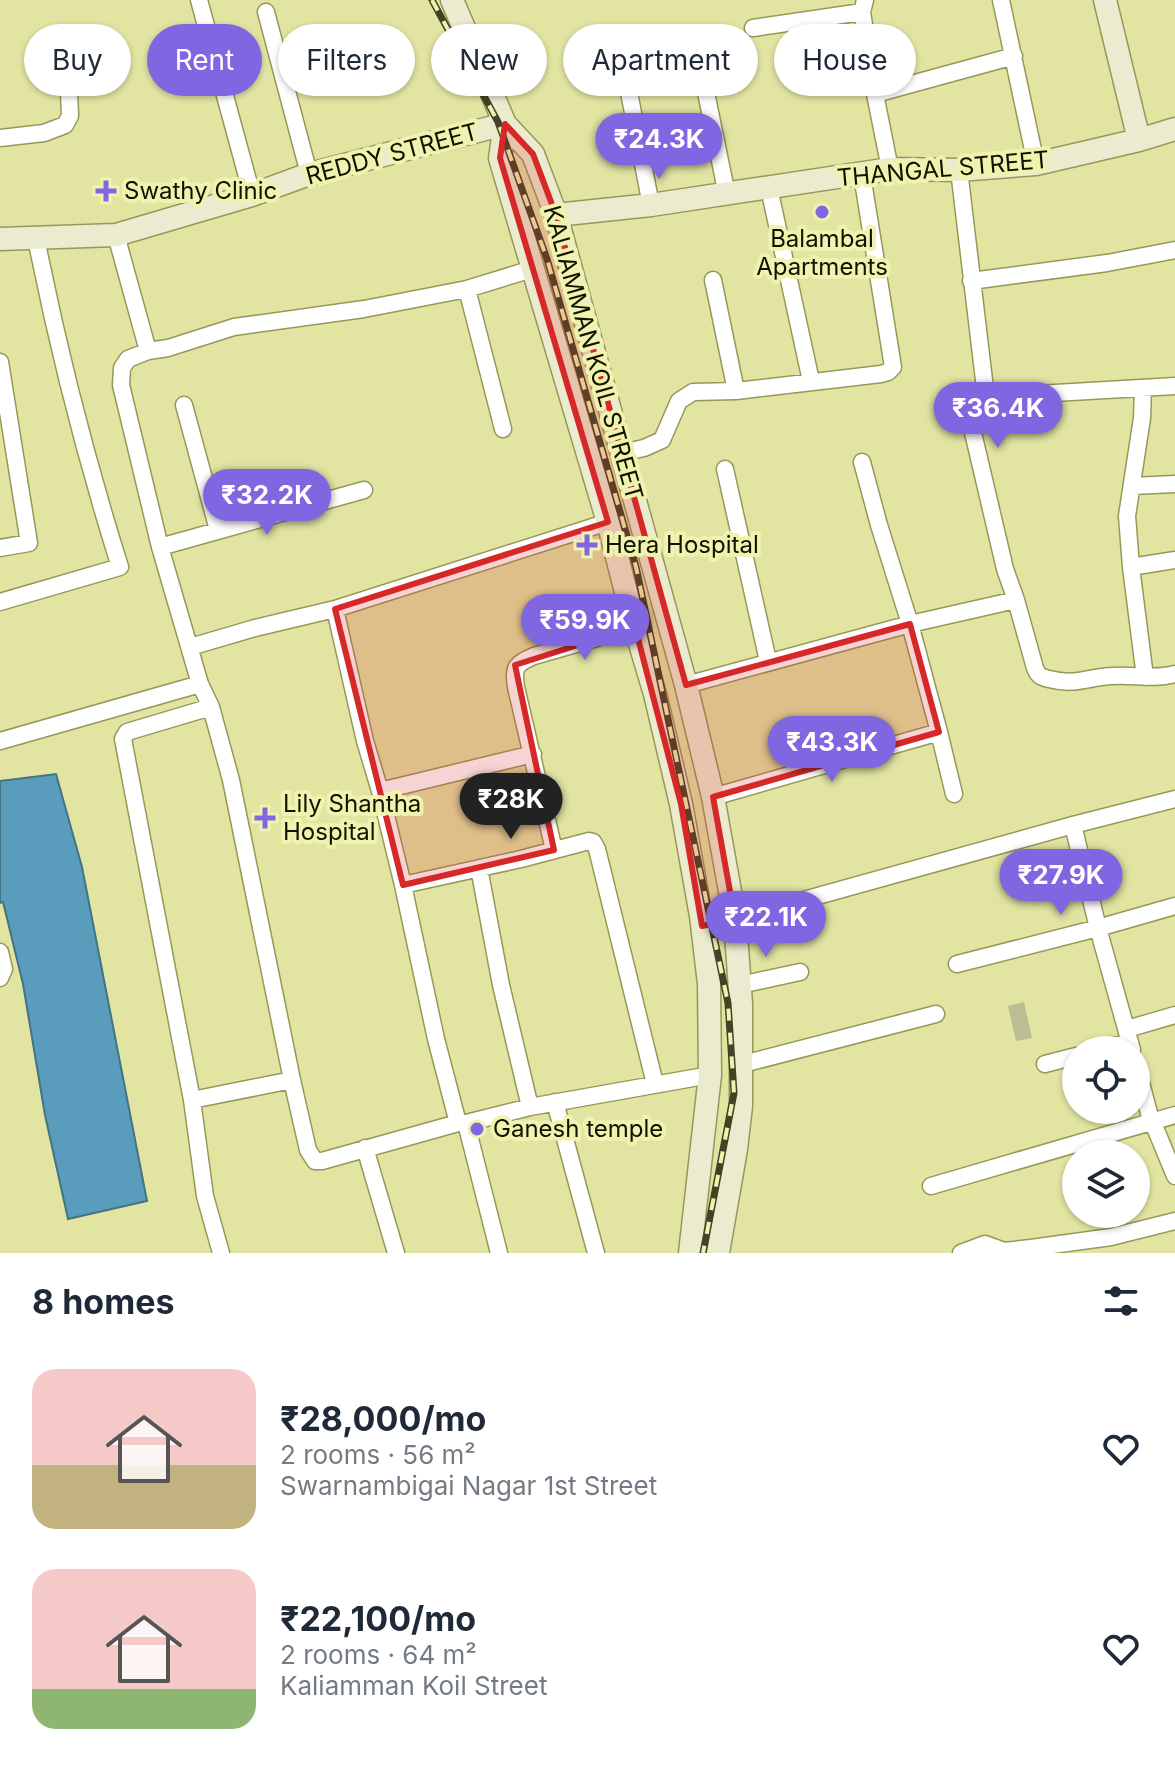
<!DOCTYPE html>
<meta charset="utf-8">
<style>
:root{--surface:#fff;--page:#f6f6f7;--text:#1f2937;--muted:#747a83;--accent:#8066e1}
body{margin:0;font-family:Inter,sans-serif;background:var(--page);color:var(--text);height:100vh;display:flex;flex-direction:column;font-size:30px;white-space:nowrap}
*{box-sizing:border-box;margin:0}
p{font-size:26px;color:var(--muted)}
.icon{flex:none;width:44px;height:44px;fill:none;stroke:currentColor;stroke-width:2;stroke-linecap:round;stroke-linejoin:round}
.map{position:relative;height:1253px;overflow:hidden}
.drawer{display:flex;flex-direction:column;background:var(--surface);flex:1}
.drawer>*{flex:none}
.hud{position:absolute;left:24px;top:24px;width:1128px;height:72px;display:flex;gap:16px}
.tools{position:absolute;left:1062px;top:1036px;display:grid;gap:16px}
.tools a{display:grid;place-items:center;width:88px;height:88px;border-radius:50%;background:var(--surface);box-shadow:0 2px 6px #0004;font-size:40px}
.price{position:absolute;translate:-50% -68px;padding:0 18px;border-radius:28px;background:var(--accent);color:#fff;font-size:26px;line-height:52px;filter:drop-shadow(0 2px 4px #0008)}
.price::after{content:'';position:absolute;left:50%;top:48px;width:24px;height:18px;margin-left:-12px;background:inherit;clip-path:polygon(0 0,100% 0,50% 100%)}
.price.current{background:#222;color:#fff}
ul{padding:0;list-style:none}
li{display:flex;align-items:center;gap:24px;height:200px;padding:0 32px}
li span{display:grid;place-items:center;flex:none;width:224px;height:160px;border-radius:24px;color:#555}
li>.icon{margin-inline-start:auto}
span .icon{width:96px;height:96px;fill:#fffc;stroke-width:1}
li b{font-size:34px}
h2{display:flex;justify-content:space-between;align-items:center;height:96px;padding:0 32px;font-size:34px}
.chip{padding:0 28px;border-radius:36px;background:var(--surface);box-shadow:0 2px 6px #0004;font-size:28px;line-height:72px}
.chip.current{background:var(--accent);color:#fff}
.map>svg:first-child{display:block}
.green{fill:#bbbd94}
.water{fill:#5a9cbb;stroke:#447383;stroke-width:2}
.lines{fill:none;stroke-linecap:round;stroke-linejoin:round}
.street-casing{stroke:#979858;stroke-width:19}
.secondary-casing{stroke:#979858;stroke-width:25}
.street{stroke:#fff;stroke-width:16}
.secondary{stroke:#eaebcf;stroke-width:22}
.rail-casing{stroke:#424326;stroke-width:7}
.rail{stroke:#f0f2af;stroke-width:4;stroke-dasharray:12;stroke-linecap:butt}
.marked{fill:#d62828;fill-opacity:0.2;stroke:#d62828;stroke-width:6;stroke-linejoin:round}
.poi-dot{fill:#8066e1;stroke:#f0f2af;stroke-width:3}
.labels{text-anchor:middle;stroke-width:8;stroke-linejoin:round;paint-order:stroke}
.street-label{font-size:24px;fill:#121200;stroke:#f0f2af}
.poi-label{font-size:24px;fill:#121200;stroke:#f0f2af;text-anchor:start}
</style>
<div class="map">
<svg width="1175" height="1253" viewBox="0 0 1175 1253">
<rect width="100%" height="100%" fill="#e2e5a2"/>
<!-- green -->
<path class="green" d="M1024 1002 1032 1038 1016 1041 1008 1006Z"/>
<!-- water -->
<path class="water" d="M56 774 82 867 147 1201 68 1219 45 1115 23 984 3 902 0 903V781Z"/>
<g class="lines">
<!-- street casing -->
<g class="street-casing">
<path id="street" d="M199 0 252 195
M865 0 862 12 875 94 890 169
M1001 0 1036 164
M266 12 309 174
M753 28 862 12
M701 68 727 195
M626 77 651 205
M875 94 1014 56
M0 138 44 133 65 125 70 116 68 69
M769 188 811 381
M116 235 148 351
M532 269 467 289 364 309 234 327 168 348 148 351 128 359 122 368 121 385 160 547 200 684 211 707 231 780 292 1080 308 1150 315 1161H322L458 1123H466L530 1107 710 1075
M713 280 736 391
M971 281 1107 263 1175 250
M467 289 503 429
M0 362 29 543 0 548
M1143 388 1142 418 1127 516 1131 567 1145 677
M986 397 1175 386
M184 405 218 530
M621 453 644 448 662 440 679 401 693 392 736 391 881 374 888 372 893 367 862 175
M862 462 879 525 910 624 1016 600 1005 569 971 424C969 409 975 405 986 397L959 170
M725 469 768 661
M1132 486 1175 484
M160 547 364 490
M1131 567 1175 560
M1016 600 1035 668C1038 676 1041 677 1049 679 1076 686 1087 677 1112 676 1133 674 1154 680 1175 674
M0 602 120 567C86 459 58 349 36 238
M335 609 365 741 380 791 403 885 436 1039 458 1123
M190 647 255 628 335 609 608 522
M686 685 910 624 939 732 954 794
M211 707 127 732 123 739 192 1100 205 1196 221 1253
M0 741 200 684
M380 791 533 754
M713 797 939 732
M1073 825 1098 928 1132 1050
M554 850 516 687C513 666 516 664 534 656L635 627
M479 868 501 985 530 1107
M403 885 521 859 589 841 593 842 597 849 655 1084
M702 926 735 919 1073 825 1175 799
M0 952 4 969 0 978
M957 964 1098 928 1175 906
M740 985 800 972
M1127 1029 1175 1015
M1099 1050 1130 1042
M743 1064 936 1014
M1045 1064 1076 1056
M1136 1064 1149 1113 1175 1176
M192 1100 292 1080
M555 1102 596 1253
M466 1123 499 1253
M365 1148 396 1253
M931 1186 1175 1115
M961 1253 985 1244 1004 1251 1031 1248 1111 1237 1175 1221"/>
</g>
<!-- secondary casing -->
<g class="secondary-casing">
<path id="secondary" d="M452 0 505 124 533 154 556 215 686 685 713 797 735 919 741 1004V1106L736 1149 718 1253
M1105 0 1139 140
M505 124 500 158 608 522 635 627 655 694 681 804 701 916 709 984 710 1075 690 1253
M556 215 651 205 890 169 959 170 1036 164 1139 140 1175 129
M0 239 116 235 252 195 309 174 505 124"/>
</g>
<!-- street -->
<use href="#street" class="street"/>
<!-- secondary -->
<use href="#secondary" class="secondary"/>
<!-- rail casing -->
<g class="rail-casing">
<path id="rail" d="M432 0 498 122 547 259 636 567 728 1003 734 1093 703 1253"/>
</g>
<!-- rail -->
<use href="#rail" class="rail"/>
</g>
<!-- marked area -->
<path class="marked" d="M505 124 533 154 556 215 686 685 910 624 939 732 713 797 735 919 702 926 681 804 635 627 515 665 554 850 403 885 335 609 608 522 500 158Z"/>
<!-- markers -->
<g class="poi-dot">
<path d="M102 179h8v8h8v8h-8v8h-8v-8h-8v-8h8z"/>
<circle cx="822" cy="212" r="8"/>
<path d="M583 533h8v8h8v8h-8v8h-8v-8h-8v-8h8z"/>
<path d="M261 806h8v8h8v8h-8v8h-8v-8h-8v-8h8z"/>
<circle cx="477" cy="1129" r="8"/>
</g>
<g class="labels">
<!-- street labels -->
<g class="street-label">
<text transform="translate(392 154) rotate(-15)" y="8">REDDY STREET</text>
<text transform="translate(943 169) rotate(-5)" y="8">THANGAL STREET</text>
<text transform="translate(593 353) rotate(74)" y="8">KALIAMMAN KOIL STREET</text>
</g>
<!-- poi labels -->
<g class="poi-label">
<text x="124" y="199">Swathy Clinic</text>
<text x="822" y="247" text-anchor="middle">Balambal<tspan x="822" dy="28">Apartments</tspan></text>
<text x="605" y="553">Hera Hospital</text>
<text x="283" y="812">Lily Shantha<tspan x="283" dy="28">Hospital</tspan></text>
<text x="493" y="1137">Ganesh temple</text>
</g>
</g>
</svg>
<div class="tools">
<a><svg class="icon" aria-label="locate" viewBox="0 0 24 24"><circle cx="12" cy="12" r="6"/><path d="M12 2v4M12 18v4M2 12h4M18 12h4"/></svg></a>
<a><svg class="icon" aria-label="layers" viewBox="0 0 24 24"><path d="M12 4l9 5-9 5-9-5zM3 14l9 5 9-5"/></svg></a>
</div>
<b class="price" style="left:659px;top:181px">₹24.3K</b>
<b class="price" style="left:998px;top:450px">₹36.4K</b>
<b class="price" style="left:267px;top:537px">₹32.2K</b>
<b class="price" style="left:585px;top:662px">₹59.9K</b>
<b class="price" style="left:832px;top:784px">₹43.3K</b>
<b class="price current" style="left:511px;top:841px">₹28K</b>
<b class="price" style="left:1061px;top:917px">₹27.9K</b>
<b class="price" style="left:766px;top:959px">₹22.1K</b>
<div class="hud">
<a class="chip">Buy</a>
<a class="chip current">Rent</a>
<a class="chip">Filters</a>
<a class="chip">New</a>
<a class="chip">Apartment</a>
<a class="chip">House</a>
</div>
</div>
<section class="drawer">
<h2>8 homes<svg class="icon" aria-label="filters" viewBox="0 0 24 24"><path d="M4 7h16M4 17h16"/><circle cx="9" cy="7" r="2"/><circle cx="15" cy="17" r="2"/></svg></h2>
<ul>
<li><span style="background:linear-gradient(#f6c9c9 60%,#c2b280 0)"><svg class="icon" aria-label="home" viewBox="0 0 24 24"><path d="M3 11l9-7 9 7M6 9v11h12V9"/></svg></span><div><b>₹28,000/mo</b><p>2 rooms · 56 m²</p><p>Swarnambigai Nagar 1st Street</p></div><svg class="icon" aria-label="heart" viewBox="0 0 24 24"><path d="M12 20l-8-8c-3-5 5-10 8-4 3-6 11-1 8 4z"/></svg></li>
<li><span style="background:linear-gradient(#f6c9c9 75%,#8fb573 0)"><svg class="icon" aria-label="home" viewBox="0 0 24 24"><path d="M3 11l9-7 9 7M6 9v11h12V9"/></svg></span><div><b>₹22,100/mo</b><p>2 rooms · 64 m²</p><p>Kaliamman Koil Street</p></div><svg class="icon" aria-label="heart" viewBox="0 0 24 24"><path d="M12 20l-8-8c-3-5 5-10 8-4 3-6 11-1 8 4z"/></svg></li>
</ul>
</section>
